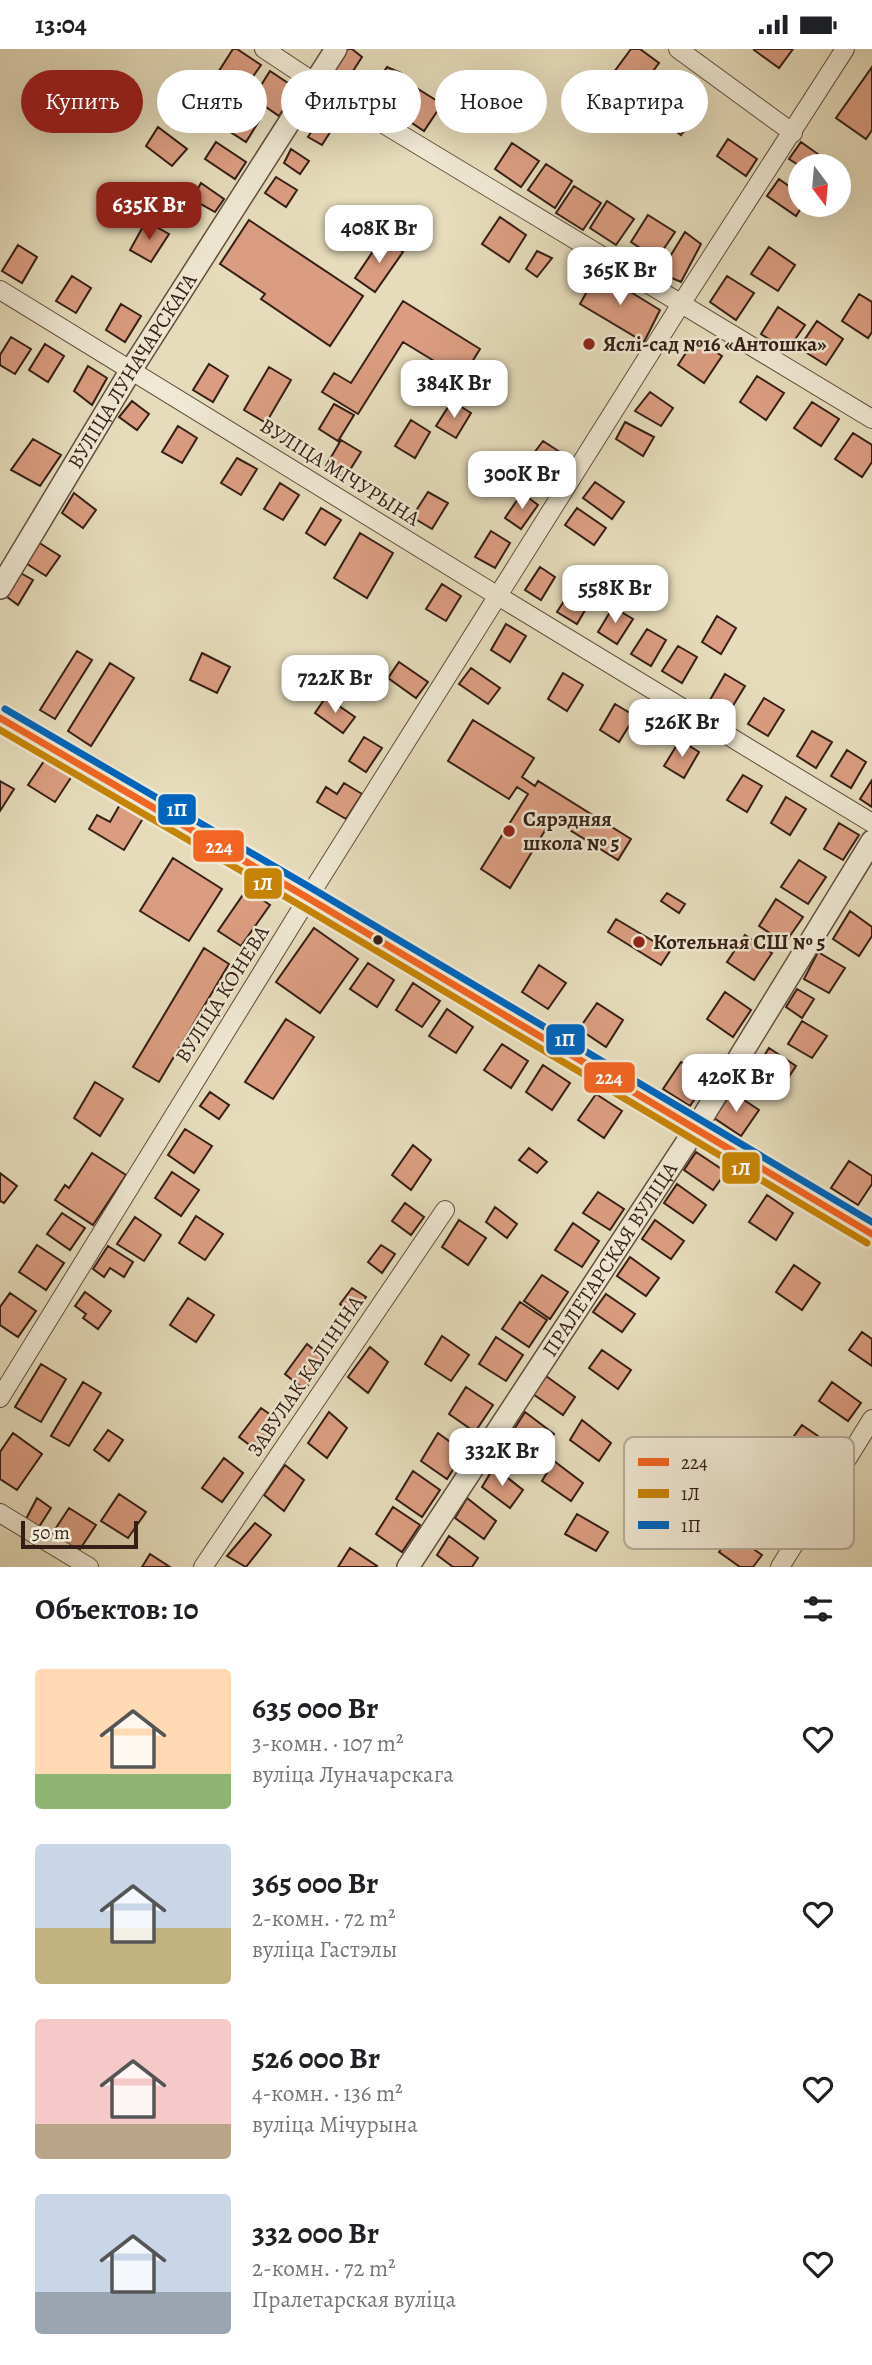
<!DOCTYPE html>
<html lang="ru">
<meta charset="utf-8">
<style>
:root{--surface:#fff;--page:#f2f2f2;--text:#202124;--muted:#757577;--accent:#8f2418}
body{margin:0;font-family:Alegreya,serif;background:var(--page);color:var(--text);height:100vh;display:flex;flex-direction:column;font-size:26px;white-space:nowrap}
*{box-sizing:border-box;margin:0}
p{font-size:23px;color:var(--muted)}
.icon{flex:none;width:38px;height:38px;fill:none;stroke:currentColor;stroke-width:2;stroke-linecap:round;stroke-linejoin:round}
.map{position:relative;height:1518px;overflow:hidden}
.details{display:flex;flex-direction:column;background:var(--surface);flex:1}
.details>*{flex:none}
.top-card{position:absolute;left:21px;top:21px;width:831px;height:63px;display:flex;gap:14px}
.needle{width:46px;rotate:164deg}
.tools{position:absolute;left:788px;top:105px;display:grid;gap:14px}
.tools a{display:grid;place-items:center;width:63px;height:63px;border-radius:50%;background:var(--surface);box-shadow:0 7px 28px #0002;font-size:35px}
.scale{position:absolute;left:21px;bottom:18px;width:117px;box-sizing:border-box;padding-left:7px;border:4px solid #351e15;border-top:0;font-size:19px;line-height:24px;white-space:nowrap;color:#351e15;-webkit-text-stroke:5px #efe8d3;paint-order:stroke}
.price{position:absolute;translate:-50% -60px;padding:0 16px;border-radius:14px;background:#fff;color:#222;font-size:23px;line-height:46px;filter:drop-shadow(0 2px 4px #0008)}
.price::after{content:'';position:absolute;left:50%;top:42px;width:21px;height:16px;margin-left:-10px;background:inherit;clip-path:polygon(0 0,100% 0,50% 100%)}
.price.active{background:var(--accent);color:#fff}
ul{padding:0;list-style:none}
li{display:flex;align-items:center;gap:21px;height:175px;padding:0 35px}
li span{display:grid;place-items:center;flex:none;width:196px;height:140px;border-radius:7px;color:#555}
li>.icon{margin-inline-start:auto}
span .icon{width:84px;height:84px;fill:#fffc;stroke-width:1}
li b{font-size:30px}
h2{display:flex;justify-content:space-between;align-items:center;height:84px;padding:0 35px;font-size:30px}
.pill{padding:0 24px;border-radius:32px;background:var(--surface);box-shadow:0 7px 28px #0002;font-size:24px;line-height:63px}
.pill.active{background:var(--accent);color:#fff}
.status{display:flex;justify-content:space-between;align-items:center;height:49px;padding:0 35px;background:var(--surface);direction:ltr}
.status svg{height:19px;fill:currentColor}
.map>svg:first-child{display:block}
.building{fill:#db9d81;stroke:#351e15;stroke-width:2}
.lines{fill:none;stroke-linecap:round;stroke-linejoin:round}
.minor-casing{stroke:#614e3e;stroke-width:20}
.tertiary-casing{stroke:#614e3e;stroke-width:24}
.minor{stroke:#efe8d3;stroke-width:18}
.tertiary{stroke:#efe8d3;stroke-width:21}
.bus-1-casing{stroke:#efe8d3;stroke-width:12}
.bus-2-casing{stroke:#efe8d3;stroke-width:12}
.bus-3-casing{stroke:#efe8d3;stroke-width:12}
.bus-1{stroke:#f26522;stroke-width:7}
.bus-2{stroke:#c68405;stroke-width:7}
.bus-3{stroke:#0065bd;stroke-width:7}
.poi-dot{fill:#8f2418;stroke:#efe8d3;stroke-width:2.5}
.bus-dot{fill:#351e15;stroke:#efe8d3;stroke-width:2.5}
.labels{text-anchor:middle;stroke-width:5;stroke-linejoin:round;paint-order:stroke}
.poi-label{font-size:21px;font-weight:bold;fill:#351e15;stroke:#efe8d3;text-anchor:start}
.street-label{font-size:21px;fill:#351e15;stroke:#efe8d3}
.key{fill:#efe8d3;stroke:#b7ab9a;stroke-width:2}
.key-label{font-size:19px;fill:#351e15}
.line-badge{stroke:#efe8d3;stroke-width:2.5}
.badge-label{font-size:19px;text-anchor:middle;font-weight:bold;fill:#fff}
</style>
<div class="status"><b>13:04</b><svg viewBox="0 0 49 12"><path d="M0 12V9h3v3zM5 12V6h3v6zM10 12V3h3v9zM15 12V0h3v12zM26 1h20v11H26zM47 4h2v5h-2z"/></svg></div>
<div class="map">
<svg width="872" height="1518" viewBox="0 0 872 1518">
<rect width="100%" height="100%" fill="#e6dcbb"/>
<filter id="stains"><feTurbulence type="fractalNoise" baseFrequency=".00286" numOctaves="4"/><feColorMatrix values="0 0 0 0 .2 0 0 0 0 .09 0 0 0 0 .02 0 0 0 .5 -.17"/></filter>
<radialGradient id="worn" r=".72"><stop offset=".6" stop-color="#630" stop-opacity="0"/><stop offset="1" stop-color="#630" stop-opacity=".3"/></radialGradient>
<!-- building -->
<path class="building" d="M233 0H237L261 16 243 42 217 25Z
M347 0H352L362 8 344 36 331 24Z
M631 0H640L659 14 639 41 614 23Z
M755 0H793L779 19 754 1Z
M387 18 401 24 383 55 369 45Z
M872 18V81L866 90 836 69Z
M270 22 297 40 279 67 253 49Z
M415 38 442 55 424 82 397 64Z
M677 41 701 60 681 86 657 68Z
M229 53 259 72 246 93 215 73Z
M325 61 339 69 322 96 308 88Z
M158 78 187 100 172 117 146 97Z
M728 90 757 110 746 127 717 107Z
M216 93 246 113 235 130 205 110Z
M801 93 829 113 827 117H800L789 110Z
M512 94 539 112 521 138 495 120Z
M291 100 309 112 300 125 284 114Z
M546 115 572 132 555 159 528 141Z
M276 128 297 141 286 158 265 144Z
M779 130 800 145V156H803L796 167 767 147Z
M201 134 224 150 215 163 192 150Z
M574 137 601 154 583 181 556 164Z
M607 152 634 170 616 196 590 179Z
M648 166 675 183 657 210 631 193Z
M500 168 526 186 509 213 482 195Z
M249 171 363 247 330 297 261 250 265 245 220 215Z
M146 172 169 185 151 213 130 201Z
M685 183 701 195 681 233 660 224Z
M382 189 403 203 375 243 355 229Z
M18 196 37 208 22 234 2 222Z
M769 198 795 216 778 242 751 225Z
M537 202 552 209 537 228 526 220Z
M598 223 660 261 644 293 580 255Z
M72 227 91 239 76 264 56 252Z
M727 227 754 244 736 271 710 253Z
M859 245 872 253V283L868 289 842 272Z
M403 252 480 300 462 329 403 293 358 365 322 343 334 324 351 334Z
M121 255 141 267 125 293 106 281Z
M778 258 805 276 787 302 761 285Z
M817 272 843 290 826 316 799 299Z
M11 288 31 300 15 325 0 316V306Z
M695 290 722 307 704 334 678 316Z
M45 295 64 307 48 333 29 321Z
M209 315 228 327 213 353 193 341Z
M88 317 107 329 92 356 74 342Z
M269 318 291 331 266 374 244 361Z
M757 327 784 344 766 371 740 353Z
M650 343 673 359 661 377 635 362Z
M132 352 149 365 137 381 119 368Z
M452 352 471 364 456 389 436 377Z
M812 353 839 370 821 397 794 379Z
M334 355 354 366 338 392 319 380Z
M411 371 430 383 415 409 395 397Z
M625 373 654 388 643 407 616 390Z
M178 377 197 389 182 414 162 403Z
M853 384 872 396V413L862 428 835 410Z
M33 390 61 406 40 437 11 421Z
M341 391 361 403 345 429 326 417Z
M543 392 572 411 560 428 531 408Z
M237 409 257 420 241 446 221 434Z
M595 433 624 453 612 470 583 449Z
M280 434 299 446 283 471 264 460Z
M428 443 448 454 432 480 412 468Z
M74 444 96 461 83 479 62 464Z
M522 444 538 456 521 480 505 469Z
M321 459 341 471 325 496 306 484Z
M577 459 606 479 594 496 565 476Z
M491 482 510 494 495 519 475 508Z
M360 484 393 504 367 549 334 529Z
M38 493 60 507 46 527 24 513Z
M540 518 555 528 541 551 525 541Z
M17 522 33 531 18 556 3 545Z
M442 535 461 547 446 572 426 560Z
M573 538 592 549 577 575 557 563Z
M613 558 633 570 617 595 598 583Z
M717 567 736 579 721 605 702 593Z
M506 575 526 587 510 613 491 601Z
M647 580 666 591 651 617 631 605Z
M678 597 697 608 682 634 662 622Z
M77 602 92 611 55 670 40 661Z
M202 604 230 618 217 644 190 631Z
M399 613 428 633 416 649 388 629Z
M110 614 134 629 91 697 68 682Z
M471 619 500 639 488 655 459 635Z
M563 624 583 636 567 662 548 650Z
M725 625 745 637 729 663 710 651Z
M326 648 355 668 343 684 315 664Z
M764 649 784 661 768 687 748 675Z
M615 655 635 667 619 693 600 681Z
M473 671 534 709 522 728 535 737 538 732 631 790 618 811 552 770 510 839 481 820 528 745 517 738 509 750 448 712Z
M812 682 832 693 816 719 797 707Z
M364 688 382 699 366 723 349 712Z
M680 691 699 703 684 729 664 717Z
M847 701 866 713 851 739 831 727Z
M46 709 72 727 55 753 28 736Z
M743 726 762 737 747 763 727 751Z
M872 731V758L860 750Z
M0 732 14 740 0 762Z
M344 734 362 745 346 770 317 753 326 738 337 745Z
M786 748 806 760 790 786 771 774Z
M122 752 145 766 124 801 89 780 97 766 110 773Z
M839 774 859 786 843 811 824 800Z
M173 809 222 840 189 892 140 862Z
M799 811 826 828 808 855 781 838Z
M247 840 270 856 241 897 218 882Z
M667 844 685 855 679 864 661 852Z
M776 850 803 868 785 894 759 877Z
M850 862 872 878V887L859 907 833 890Z
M616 870 670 902 661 916 608 883Z
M314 879 358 910 320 964 276 933Z
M745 886 772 904 754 931 727 913Z
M204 899 229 915 159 1033 133 1018Z
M818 903 845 919 829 944 804 930Z
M368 914 394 931 377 958 350 940Z
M539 916 566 934 548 960 522 943Z
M413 934 440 952 422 978 396 961Z
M797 940 814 950 802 969 786 958Z
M725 943 751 961 733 988 707 970Z
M597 954 623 971 606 998 579 980Z
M447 960 473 978 456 1004 429 987Z
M286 970 314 988 273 1050 245 1033Z
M802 972 827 987 812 1009 788 995Z
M502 995 528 1012 511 1039 484 1021Z
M769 999 796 1017 778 1044 752 1026Z
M681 1013 708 1030 690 1057 663 1040Z
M543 1016 570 1034 552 1061 526 1043Z
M95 1033 123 1050 100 1087 74 1069Z
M210 1043 229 1056 219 1070 200 1057Z
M732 1043 759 1061 741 1087 714 1069Z
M596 1045 622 1062 604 1089 578 1071Z
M185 1080 212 1097 194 1124 168 1106Z
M413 1096 431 1111 411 1141 392 1126Z
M529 1099 547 1113 537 1124 519 1111Z
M696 1103 726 1123 713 1141 684 1121Z
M92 1104 126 1126 93 1176 55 1151 65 1136 69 1139Z
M849 1112 872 1127V1135L858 1156 831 1139Z
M172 1123 199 1141 181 1167 155 1149Z
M0 1124 17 1137 4 1154 0 1152Z
M677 1135 706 1156 693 1174 664 1154Z
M598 1143 624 1160 610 1181 583 1164Z
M767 1146 793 1164 776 1191 749 1173Z
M405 1154 424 1168 411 1186 392 1172Z
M495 1158 517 1175 507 1189 486 1173Z
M62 1164 85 1179 70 1201 47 1185Z
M196 1167 223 1185 205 1211 179 1194Z
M135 1168 161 1186 144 1212 117 1195Z
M459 1171 486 1189 468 1216 442 1198Z
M655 1171 684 1192 671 1210 642 1190Z
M573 1174 599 1192 582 1218 555 1201Z
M37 1196 64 1214 46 1241 19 1223Z
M381 1196 395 1205 382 1224 368 1213Z
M108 1197 133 1213 124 1228 110 1219 104 1228 93 1220Z
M630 1208 659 1229 646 1247 617 1227Z
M794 1216 820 1234 802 1261 776 1243Z
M542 1226 568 1243 550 1270 524 1252Z
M352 1239 366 1248 353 1266 340 1255Z
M85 1243 111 1262 98 1280 83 1269 86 1265 75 1257Z
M10 1244 36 1262 18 1288 0 1276V1258Z
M606 1245 635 1265 622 1283 593 1263Z
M188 1249 214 1266 196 1293 170 1276Z
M520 1253 547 1271 529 1298 502 1280Z
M862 1283 872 1290V1317L849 1301Z
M442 1287 469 1306 451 1332 425 1315Z
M496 1288 523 1306 506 1332 479 1315Z
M307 1295 325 1310 305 1341 285 1325Z
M370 1298 388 1313 368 1344 348 1328Z
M602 1301 631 1321 618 1340 589 1319Z
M41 1315 66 1330 41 1373 15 1358Z
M546 1327 575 1348 563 1366 533 1345Z
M83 1333 101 1344 69 1397 51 1387Z
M832 1333 861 1354 848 1372 819 1352Z
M466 1338 493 1356 475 1383 449 1365Z
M261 1359 281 1373 259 1403 239 1388Z
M329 1363 347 1379 327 1409 308 1394Z
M525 1363 554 1385 542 1403 513 1382Z
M582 1371 611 1394 599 1412 570 1391Z
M802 1376 831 1396 819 1414 789 1394Z
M108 1381 123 1391 109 1412 94 1401Z
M13 1384 42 1405 17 1441 0 1430V1403Z
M438 1384 464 1403 447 1430 421 1412Z
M224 1409 243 1424 222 1453 202 1439Z
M554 1412 583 1434 571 1452 542 1432Z
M285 1416 304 1431 284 1462 264 1446Z
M494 1418 523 1441 510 1459 482 1438Z
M413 1422 440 1441 422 1468 396 1450Z
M119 1445 146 1463 128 1489 101 1472Z
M37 1449 51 1459 39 1478 26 1470Z
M467 1449 496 1472 484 1490 455 1469Z
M393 1458 420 1476 402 1503 376 1485Z
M69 1459 96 1476 78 1503 52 1485Z
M577 1465 608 1483 596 1502 565 1485Z
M255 1474 271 1486 246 1518 227 1507Z
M732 1485 762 1506 753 1518H740L719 1503Z
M449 1487 478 1509 472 1518H453L437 1506Z
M350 1499 377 1517 376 1518H338Z
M150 1505 170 1518H142Z"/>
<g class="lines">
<!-- minor casing -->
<g class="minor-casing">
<path id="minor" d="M264 0 314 33 872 370
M678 0 793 84
M0 241 498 547 872 774
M0 1349 308 849 681 255 845 0
M0 1464 89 1518
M203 1518 445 1161
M780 1518 872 1370"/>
</g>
<!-- tertiary casing -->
<g class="tertiary-casing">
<g id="tertiary">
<path id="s1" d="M0 539 131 321 336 0"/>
<path d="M0 669 308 849 872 1185"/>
<path id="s2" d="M408 1518 696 1079 872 792"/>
</g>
</g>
<!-- minor -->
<use href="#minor" class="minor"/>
<!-- tertiary -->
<use href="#tertiary" class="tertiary"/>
<!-- bus-1 casing -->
<g class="bus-1-casing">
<path id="bus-1" d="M0 669 308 849 872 1185"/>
</g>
<!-- bus-2 casing -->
<g class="bus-2-casing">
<path id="bus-2" d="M0 681 303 858 867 1194"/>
</g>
<!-- bus-3 casing -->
<g class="bus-3-casing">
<path id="bus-3" d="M5 660 313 840 872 1173"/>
</g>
<!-- bus-1 -->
<use href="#bus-1" class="bus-1"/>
<!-- bus-2 -->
<use href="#bus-2" class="bus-2"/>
<!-- bus-3 -->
<use href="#bus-3" class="bus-3"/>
</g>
<!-- markers -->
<g class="poi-dot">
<circle cx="589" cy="295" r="7"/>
<circle cx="509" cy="782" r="7"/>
<circle cx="639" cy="893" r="7"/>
</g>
<circle class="bus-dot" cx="378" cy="891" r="6"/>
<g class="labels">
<!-- poi labels -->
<g class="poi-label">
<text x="603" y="302">Яслі-сад №16 «Антошка»</text>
<text x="523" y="777">Сярэдняя<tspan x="523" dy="24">школа № 5</tspan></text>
<text x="653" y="900">Котельная СШ № 5</text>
</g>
<!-- street labels -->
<g class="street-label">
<text dy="7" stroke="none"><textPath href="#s1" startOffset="254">ВУЛІЦА ЛУНАЧАРСКАГА</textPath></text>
<text transform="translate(340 423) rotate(32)" y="7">ВУЛІЦА МІЧУРЫНА</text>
<text transform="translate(222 945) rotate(-58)" y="7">ВУЛІЦА КОНЕВА</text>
<text dy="7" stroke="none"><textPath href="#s2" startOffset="368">ПРАЛЕТАРСКАЯ ВУЛІЦА</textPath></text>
<text transform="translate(305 1327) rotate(-56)" y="7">ЗАВУЛАК КАЛІНІНА</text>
</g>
</g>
<!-- legend -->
<rect x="624" y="1388" width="230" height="112" rx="10" class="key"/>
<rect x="638" y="1409" width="31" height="8" fill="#f26522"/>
<rect x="638" y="1440" width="31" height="9" fill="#c68405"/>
<rect x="638" y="1472" width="31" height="8" fill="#0065bd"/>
<g class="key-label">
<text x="681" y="1420">224</text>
<text x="681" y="1451">1Л</text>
<text x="681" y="1483">1П</text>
</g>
<g class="line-badge">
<rect x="157" y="744" width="40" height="33" rx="7" fill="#0065bd"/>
<rect x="192" y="780" width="53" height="34" rx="7" fill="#f26522"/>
<rect x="243" y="818" width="40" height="33" rx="7" fill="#c68405"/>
<rect x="545" y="974" width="41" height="33" rx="7" fill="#0065bd"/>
<rect x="583" y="1012" width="53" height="33" rx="7" fill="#f26522"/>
<rect x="721" y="1102" width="40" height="34" rx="7" fill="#c68405"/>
</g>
<g class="badge-label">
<text x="177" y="767">1П</text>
<text x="219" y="804">224</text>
<text x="263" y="841">1Л</text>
<text x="565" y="997">1П</text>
<text x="609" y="1035">224</text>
<text x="741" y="1126">1Л</text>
</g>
<rect width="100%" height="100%" filter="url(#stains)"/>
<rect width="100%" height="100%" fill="url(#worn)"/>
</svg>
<div class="tools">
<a><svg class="needle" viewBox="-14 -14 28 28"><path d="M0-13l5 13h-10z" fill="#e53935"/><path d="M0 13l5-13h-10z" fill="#757577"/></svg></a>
</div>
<div class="scale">50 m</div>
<b class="price active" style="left:149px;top:193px">635K Br</b>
<b class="price" style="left:379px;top:216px">408K Br</b>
<b class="price" style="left:620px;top:258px">365K Br</b>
<b class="price" style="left:454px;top:371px">384K Br</b>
<b class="price" style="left:522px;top:462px">300K Br</b>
<b class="price" style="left:615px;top:576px">558K Br</b>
<b class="price" style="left:335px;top:666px">722K Br</b>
<b class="price" style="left:682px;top:710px">526K Br</b>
<b class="price" style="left:736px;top:1065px">420K Br</b>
<b class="price" style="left:502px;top:1439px">332K Br</b>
<div class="top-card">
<a class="pill active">Купить</a>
<a class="pill">Снять</a>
<a class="pill">Фильтры</a>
<a class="pill">Новое</a>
<a class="pill">Квартира</a>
</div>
</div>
<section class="details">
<h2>Объектов: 10<svg class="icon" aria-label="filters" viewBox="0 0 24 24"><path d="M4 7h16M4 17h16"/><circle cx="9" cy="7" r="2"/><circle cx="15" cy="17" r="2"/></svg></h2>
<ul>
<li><span style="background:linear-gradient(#ffd9b3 75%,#8fb573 0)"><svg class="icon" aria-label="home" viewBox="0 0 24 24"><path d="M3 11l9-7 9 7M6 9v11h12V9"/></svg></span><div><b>635 000 Br</b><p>3-комн. · 107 m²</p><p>вуліца Луначарскага</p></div><svg class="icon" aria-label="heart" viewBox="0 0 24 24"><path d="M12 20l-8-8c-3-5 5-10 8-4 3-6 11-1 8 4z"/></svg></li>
<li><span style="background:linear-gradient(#c9d6e8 60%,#c2b280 0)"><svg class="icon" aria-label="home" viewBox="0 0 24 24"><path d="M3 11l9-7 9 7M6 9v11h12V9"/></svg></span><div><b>365 000 Br</b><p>2-комн. · 72 m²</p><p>вуліца Гастэлы</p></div><svg class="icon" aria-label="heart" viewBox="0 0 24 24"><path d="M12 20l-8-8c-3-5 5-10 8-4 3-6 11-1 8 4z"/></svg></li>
<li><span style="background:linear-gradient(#f6c9c9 75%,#b9a48a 0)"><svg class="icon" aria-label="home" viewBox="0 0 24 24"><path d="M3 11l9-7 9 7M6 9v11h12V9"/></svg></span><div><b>526 000 Br</b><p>4-комн. · 136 m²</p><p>вуліца Мічурына</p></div><svg class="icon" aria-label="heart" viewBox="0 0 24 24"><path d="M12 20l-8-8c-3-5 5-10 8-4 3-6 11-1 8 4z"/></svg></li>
<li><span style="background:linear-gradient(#c9d6e8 70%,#9aa5b1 0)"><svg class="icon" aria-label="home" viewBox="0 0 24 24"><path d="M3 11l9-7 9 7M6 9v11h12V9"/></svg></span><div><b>332 000 Br</b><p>2-комн. · 72 m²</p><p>Пралетарская вуліца</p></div><svg class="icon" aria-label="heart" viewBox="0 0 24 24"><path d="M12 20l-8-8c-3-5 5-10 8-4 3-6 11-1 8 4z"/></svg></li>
</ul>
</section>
